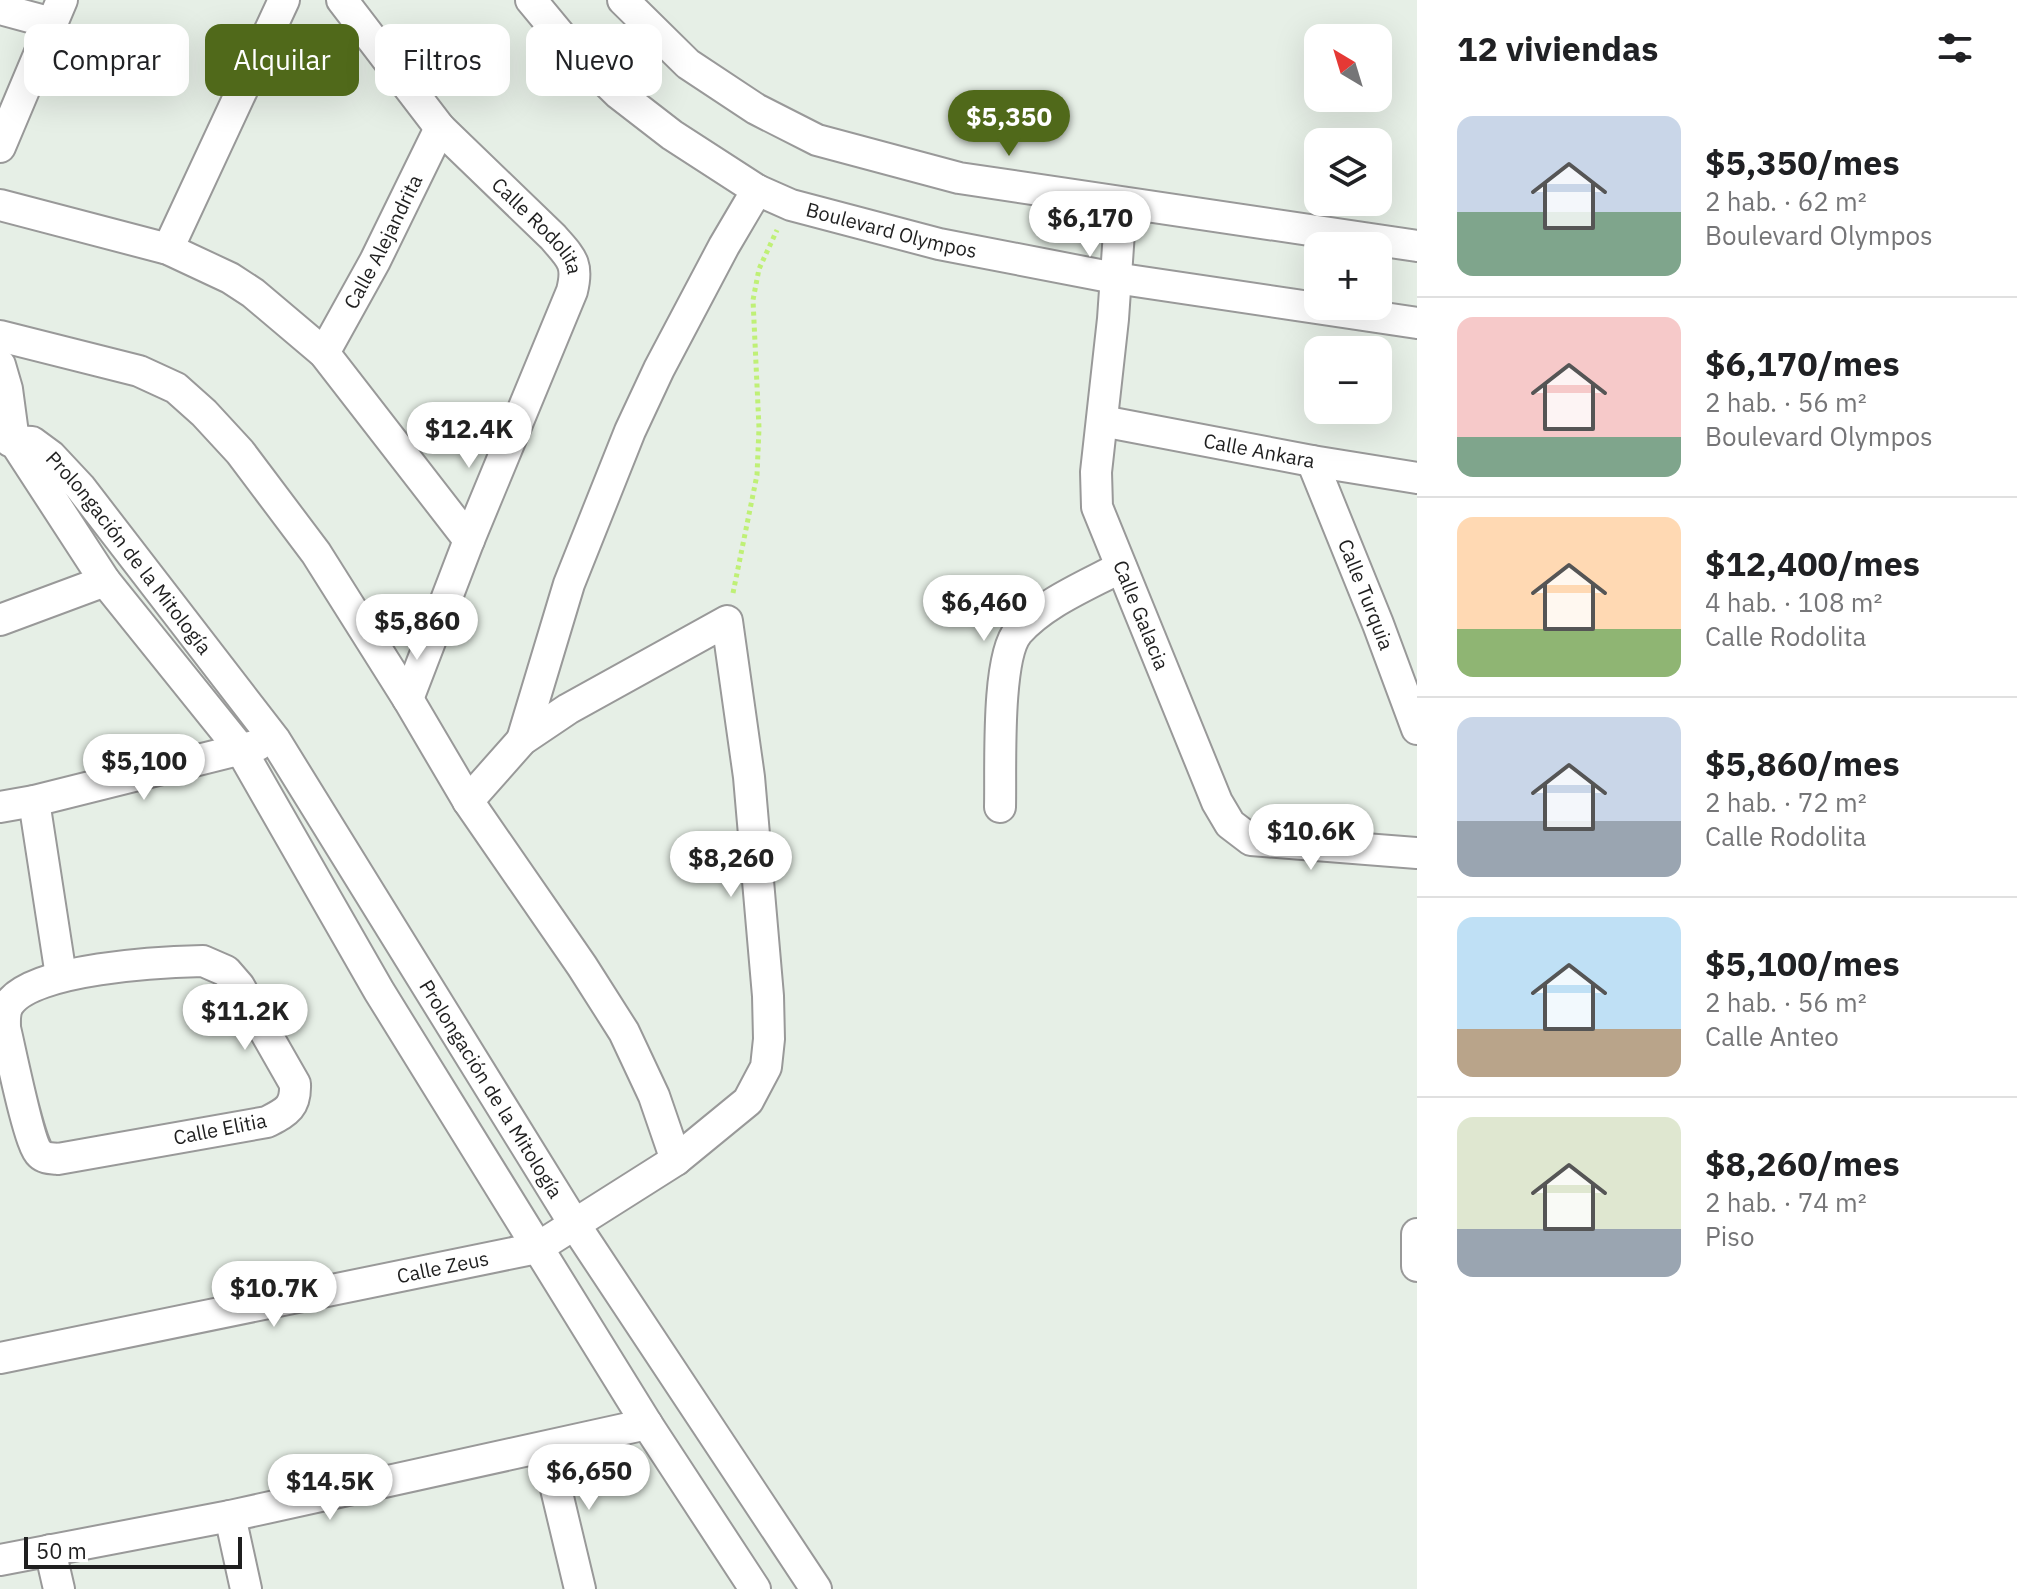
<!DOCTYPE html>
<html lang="es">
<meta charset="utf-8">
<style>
:root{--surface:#fff;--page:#f6f6f6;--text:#202124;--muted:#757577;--line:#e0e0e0;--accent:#50691a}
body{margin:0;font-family:"IBM Plex Sans",sans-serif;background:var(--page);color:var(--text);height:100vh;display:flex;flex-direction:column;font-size:30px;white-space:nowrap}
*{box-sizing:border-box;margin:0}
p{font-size:26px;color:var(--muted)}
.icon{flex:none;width:44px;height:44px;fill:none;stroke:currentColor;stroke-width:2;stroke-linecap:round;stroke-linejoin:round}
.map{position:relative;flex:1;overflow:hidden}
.sheet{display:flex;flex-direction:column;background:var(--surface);width:600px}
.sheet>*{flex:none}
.banner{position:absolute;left:24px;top:24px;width:760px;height:72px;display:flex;gap:16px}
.needle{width:52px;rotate:322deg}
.buttons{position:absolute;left:1304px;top:24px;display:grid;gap:16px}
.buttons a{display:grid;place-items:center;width:88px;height:88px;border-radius:16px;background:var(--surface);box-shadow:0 8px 32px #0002;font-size:40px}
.scale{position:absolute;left:24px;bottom:20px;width:218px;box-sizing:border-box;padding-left:8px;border:4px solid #1f1f1f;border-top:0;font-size:22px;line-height:28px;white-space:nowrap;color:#1f1f1f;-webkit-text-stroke:6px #fff;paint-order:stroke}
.price{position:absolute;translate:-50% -68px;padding:0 18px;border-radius:28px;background:#fff;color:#222;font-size:26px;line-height:52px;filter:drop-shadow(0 2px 4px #0008)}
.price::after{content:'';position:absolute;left:50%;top:48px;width:24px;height:18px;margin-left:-12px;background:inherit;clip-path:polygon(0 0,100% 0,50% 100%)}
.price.selected{background:var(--accent);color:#fff}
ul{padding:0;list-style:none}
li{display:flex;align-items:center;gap:24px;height:200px;padding:0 40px}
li+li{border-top:2px solid var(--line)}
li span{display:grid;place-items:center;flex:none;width:224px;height:160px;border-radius:16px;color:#555}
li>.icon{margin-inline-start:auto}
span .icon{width:96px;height:96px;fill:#fffc;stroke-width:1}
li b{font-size:34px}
h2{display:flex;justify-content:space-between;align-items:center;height:96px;padding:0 40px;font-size:34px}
.pill{padding:0 28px;border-radius:16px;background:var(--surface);box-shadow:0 8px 32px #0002;font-size:28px;line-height:72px}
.pill.selected{background:var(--accent);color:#fff}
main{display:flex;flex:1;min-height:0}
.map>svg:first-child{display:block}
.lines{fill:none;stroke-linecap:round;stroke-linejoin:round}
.minor-casing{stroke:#999;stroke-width:34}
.path{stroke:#bff076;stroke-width:5;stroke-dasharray:4 4;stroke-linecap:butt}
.minor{stroke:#fff;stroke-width:30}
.labels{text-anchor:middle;stroke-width:6;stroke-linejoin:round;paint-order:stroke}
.street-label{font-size:20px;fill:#1f1f1f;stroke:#fff}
</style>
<main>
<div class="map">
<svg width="1417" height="1589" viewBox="0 0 1417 1589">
<rect width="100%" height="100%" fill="#e6efe6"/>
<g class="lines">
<!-- minor casing -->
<g class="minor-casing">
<g id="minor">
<path id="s1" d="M342 0 440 128 553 237C571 258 579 263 572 291L469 540 408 699"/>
<path id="s2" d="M531 0 565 41 619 94 672 135 757 190 791 205 939 244 1115 278 1417 323"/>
<path d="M623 0 688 64 756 109 817 140 959 178 1417 246"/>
<path d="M0 9 52 23"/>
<path d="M0 147 62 0"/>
<path id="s3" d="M1121 203 1113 319 1096 472 1097 507 1217 802 1230 824 1251 840 1417 853"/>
<path d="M0 205 168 249 230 278 253 293 324 353 469 540"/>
<path d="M168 249 284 0"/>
<path d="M0 336 139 371 176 388 204 413 240 452 316 553 408 699 468 801 582 966 624 1032 654 1096 676 1160"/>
<path id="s4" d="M324 353 375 261 440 128"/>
<path d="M0 365 7 389 14 441 105 581 241 750 379 991 647 1424 755 1589"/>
<path id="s5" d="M1102 421 1312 461 1417 478"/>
<path id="s6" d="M10 441 32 442 51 456 80 487 275 740 575 1225 816 1589"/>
<path id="s7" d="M1312 461 1378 624 1417 729"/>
<path d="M0 620 105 581"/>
<path d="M522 740 569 584 630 431 659 369 724 246 757 190"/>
<path d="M34 801 61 976"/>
<path d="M0 807 34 801 258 745"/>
<path d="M1000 807C1001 770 996 658 1018 632 1045 602 1086 586 1121 567"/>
<path d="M203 961 226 971 239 986 295 1084C296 1108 286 1112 267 1122L58 1159C52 1158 45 1159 40 1154 29 1145 10 1048 5 1028 5 1019 4 1011 9 1004 33 968 161 962 203 961Z"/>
<path d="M1417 1234V1266"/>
<path id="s8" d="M0 1358 537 1248 676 1160 748 1101 766 1067 769 1039 768 996 749 777 727 621 568 709 522 740 468 801"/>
<path d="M546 1447 580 1589"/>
<path d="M230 1516 246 1589"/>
<path d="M50 1550 59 1589"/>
<path d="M0 1560 230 1516 647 1424"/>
</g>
</g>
<!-- path -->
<path class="path" d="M733 593 757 475 759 428 753 300 759 269 777 230"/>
<!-- minor -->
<use href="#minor" class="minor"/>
</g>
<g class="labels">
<!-- street labels -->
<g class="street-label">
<text dy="7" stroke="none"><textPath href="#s1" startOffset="300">Calle Rodolita</textPath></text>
<text dy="7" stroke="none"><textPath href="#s2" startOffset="438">Boulevard Olympos</textPath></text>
<text dy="7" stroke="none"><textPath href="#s4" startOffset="126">Calle Alejandrita</textPath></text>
<text dy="7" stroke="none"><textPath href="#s5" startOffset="160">Calle Ankara</textPath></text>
<text dy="7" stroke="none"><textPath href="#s6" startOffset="170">Prolongación de la Mitología</textPath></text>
<text dy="7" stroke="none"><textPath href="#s7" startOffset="144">Calle Turquia</textPath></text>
<text dy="7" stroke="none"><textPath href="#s3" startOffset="422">Calle Galacia</textPath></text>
<text dy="7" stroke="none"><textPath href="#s6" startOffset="818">Prolongación de la Mitología</textPath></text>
<text transform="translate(220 1129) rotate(-11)" y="7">Calle Elitia</text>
<text dy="7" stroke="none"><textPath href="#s8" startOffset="452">Calle Zeus</textPath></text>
</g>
</g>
</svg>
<div class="buttons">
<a><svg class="needle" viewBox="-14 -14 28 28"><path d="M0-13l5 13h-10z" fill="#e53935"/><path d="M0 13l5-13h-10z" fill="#757577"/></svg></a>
<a><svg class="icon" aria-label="layers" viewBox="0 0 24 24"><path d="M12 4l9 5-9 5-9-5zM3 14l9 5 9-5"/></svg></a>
<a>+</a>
<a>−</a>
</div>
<div class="scale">50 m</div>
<b class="price selected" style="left:1009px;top:158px">$5,350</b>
<b class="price" style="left:1090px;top:259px">$6,170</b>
<b class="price" style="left:469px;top:470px">$12.4K</b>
<b class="price" style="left:984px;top:643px">$6,460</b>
<b class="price" style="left:417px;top:662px">$5,860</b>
<b class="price" style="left:144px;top:802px">$5,100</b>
<b class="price" style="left:1311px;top:872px">$10.6K</b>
<b class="price" style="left:731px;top:899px">$8,260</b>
<b class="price" style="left:245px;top:1052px">$11.2K</b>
<b class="price" style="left:274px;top:1329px">$10.7K</b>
<b class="price" style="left:589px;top:1512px">$6,650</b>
<b class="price" style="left:330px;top:1522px">$14.5K</b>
<div class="banner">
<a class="pill">Comprar</a>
<a class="pill selected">Alquilar</a>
<a class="pill">Filtros</a>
<a class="pill">Nuevo</a>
</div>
</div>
<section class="sheet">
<h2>12 viviendas<svg class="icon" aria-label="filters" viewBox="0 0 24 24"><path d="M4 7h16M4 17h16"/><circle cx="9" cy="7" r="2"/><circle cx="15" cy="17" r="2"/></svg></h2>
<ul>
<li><span style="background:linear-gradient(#c9d6e8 60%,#7fa58c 0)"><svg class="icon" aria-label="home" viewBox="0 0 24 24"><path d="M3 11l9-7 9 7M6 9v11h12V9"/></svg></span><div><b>$5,350/mes</b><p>2 hab. · 62 m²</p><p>Boulevard Olympos</p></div></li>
<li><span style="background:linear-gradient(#f6c9c9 75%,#7fa58c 0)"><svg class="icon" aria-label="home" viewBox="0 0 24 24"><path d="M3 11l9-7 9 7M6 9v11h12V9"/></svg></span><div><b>$6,170/mes</b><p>2 hab. · 56 m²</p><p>Boulevard Olympos</p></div></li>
<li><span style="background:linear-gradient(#ffd9b3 70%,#8fb573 0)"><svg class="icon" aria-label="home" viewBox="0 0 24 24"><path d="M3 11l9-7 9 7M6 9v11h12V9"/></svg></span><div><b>$12,400/mes</b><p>4 hab. · 108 m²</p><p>Calle Rodolita</p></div></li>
<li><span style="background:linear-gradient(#c9d6e8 65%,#9aa5b1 0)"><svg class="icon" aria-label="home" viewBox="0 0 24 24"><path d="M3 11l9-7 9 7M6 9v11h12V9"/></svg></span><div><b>$5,860/mes</b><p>2 hab. · 72 m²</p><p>Calle Rodolita</p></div></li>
<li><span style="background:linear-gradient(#bfe0f5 70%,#b9a48a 0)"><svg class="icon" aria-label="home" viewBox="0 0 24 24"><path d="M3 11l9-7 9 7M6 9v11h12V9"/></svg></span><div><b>$5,100/mes</b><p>2 hab. · 56 m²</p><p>Calle Anteo</p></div></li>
<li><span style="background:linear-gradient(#dfe7d0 70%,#9aa5b1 0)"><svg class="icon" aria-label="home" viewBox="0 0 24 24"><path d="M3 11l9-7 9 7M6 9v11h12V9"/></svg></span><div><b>$8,260/mes</b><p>2 hab. · 74 m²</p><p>Piso</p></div></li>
</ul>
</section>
</main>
